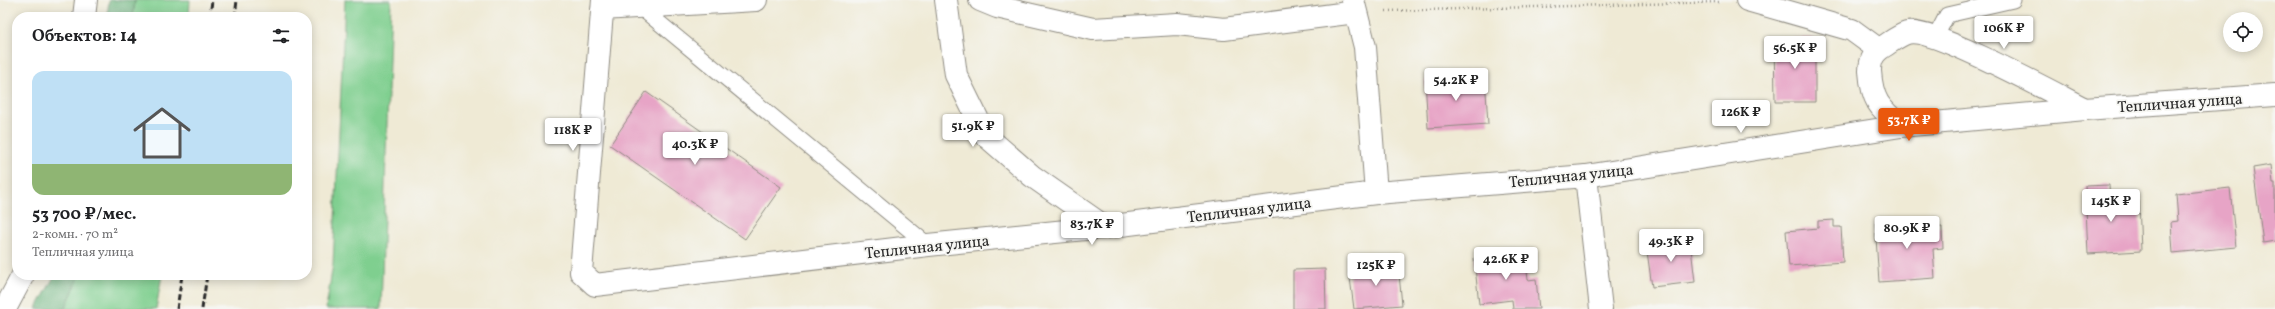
<!DOCTYPE html>
<html lang="ru">
<meta charset="utf-8">
<style>
:root{--surface:#fff;--page:#f6f6f6;--text:#202124;--muted:#757577;--line:#e0e0e0;--accent:#ea580c}
body{margin:0;font-family:Vollkorn,serif;background:var(--page);color:var(--text);height:100vh;display:flex;flex-direction:column;font-size:15px;white-space:nowrap}
*{box-sizing:border-box;margin:0}
p{font-size:13px;color:var(--muted)}
.icon{flex:none;width:22px;height:22px;fill:none;stroke:currentColor;stroke-width:2;stroke-linecap:round;stroke-linejoin:round}
.map{position:relative;flex:1;overflow:hidden}
.sheet{position:absolute;left:12px;top:12px;width:300px;height:268px;display:flex;flex-direction:column;background:var(--surface);border-radius:16px;box-shadow:0 2px 10px #0003}
.sheet>*{flex:none}
.fabs{position:absolute;left:2223px;top:12px;display:grid;gap:8px}
.fabs a{display:grid;place-items:center;width:40px;height:40px;border-radius:50%;background:var(--surface);box-shadow:0 2px 10px #0003;font-size:20px}
.price{position:absolute;translate:-50% -34px;padding:0 9px;border-radius:4px;background:#fff;color:#222;font-size:13px;line-height:26px;filter:drop-shadow(0 1px 2px #0008)}
.price::after{content:'';position:absolute;left:50%;top:24px;width:12px;height:9px;margin-left:-6px;background:inherit;clip-path:polygon(0 0,100% 0,50% 100%)}
.price.current{background:var(--accent);color:#fff}
ul{padding:0;list-style:none}
li{display:grid;align-content:center;gap:8px;height:212px;padding:0 20px}
li+li{border-top:1px solid var(--line)}
li span{display:grid;place-items:center;height:124px;border-radius:12px;color:#555}
li>.icon{margin-inline-start:auto}
span .icon{width:72px;height:72px;fill:#fffc;stroke-width:1}
li b{font-size:17px}
h2{display:flex;justify-content:space-between;align-items:center;height:48px;padding:0 20px;font-size:17px}
.map>svg:first-child{display:block}
.green{fill:#7fcf8f;stroke:#557d5d}
.forest{fill:#67b27a;stroke:#496e52}
.building{fill:#e7a4c6}
.lines{fill:none;stroke-linecap:round;stroke-linejoin:round}
.lane-casing{stroke:#8d8a80;stroke-width:17}
.street-casing{stroke:#8d8a80;stroke-width:24}
.secondary-casing{stroke:#8d8a80;stroke-width:24}
.path{stroke:#8d8a80;stroke-width:2.5;stroke-dasharray:1 3;stroke-linecap:butt}
.lane{stroke:#fff;stroke-width:15}
.street{stroke:#fff;stroke-width:22}
.secondary{stroke:#fff;stroke-width:22}
.rail{stroke:#2b2b2b;stroke-width:3;stroke-dasharray:6 3;stroke-linecap:butt}
.labels{text-anchor:middle;stroke-width:3.5;stroke-linejoin:round;paint-order:stroke}
.street-label{font-size:16px;fill:#2b2b2b;stroke:#f6f6f2}
</style>
<div class="map">
<svg width="2275" height="309" viewBox="0 0 2275 309">
<rect width="100%" height="100%" fill="#f6f6f2"/>
<filter id="ink" filterUnits="userSpaceOnUse"><feTurbulence type="fractalNoise" baseFrequency=".025" numOctaves="2"/><feDisplacementMap in="SourceGraphic" scale="8" xChannelSelector="R" yChannelSelector="G"/><feConvolveMatrix kernelMatrix="1 2 1 2 8 2 1 2 1" color-interpolation-filters="sRGB"/></filter>
<filter id="wash" filterUnits="userSpaceOnUse"><feTurbulence type="fractalNoise" baseFrequency=".012" numOctaves="4" result="noise"/><feDisplacementMap in="SourceGraphic" scale="16" xChannelSelector="R" yChannelSelector="G"/><feGaussianBlur stdDeviation="0.9" result="paint"/><feColorMatrix in="noise" values="0 0 0 0 0 0 0 0 0 0 0 0 0 0 0 0 0 1.4 0 .05"/><feComposite in="paint" operator="in"/></filter>
<g filter="url(#wash)">
<rect width="100%" height="100%" fill="#efead5"/>
<!-- green -->
<path class="green" d="M135 0H190L189 17H133Z
M345 0H391L381 309H326L333 264Z
M80 275H162L156 309H65Z"/>
<!-- forest -->
<path class="forest" d="M109 0H135L133 17H107Z
M55 275H80L65 309H36Z"/>
<g id="blocks">
<!-- building -->
<path class="building" d="M1774 38H1815V102H1775Z
M1485 76 1488 124 1428 128 1425 80Z
M646 92 781 187 745 239 610 145Z
M2271 165 2273 183H2275V241L2263 243 2253 168Z
M2109 185 2110 202 2139 201 2141 251 2088 254 2085 186Z
M2230 188 2236 247 2173 253 2171 222 2178 221 2176 194Z
M1929 219 1930 228 1942 227 1943 248 1933 249 1935 278 1879 282 1875 223Z
M1834 220V227H1841L1843 262 1789 266 1786 231 1818 228V221Z
M1690 239 1695 282 1652 287 1646 244Z
M1525 253 1528 280 1536 279 1539 309H1513L1512 300 1479 304 1474 258Z
M1398 264 1402 305 1354 309 1349 270Z
M1325 269 1326 309H1293V270Z"/>
</g>
</g>
<g filter="url(#ink)">
<use href="#blocks" fill-opacity="0" stroke="#8d8a80" stroke-width="1"/>
<g class="lines">
<!-- lane casing -->
<g class="lane-casing">
<path id="lane" d="M640 7 928 245
M1935 38 1947 15 2013 0"/>
</g>
<!-- street casing -->
<g class="street-casing">
<path id="street" d="M603 0 581 272 595 285 928 245 1105 227 1376 193 1586 176 1601 309
M946 0 956 75 986 136 1032 176 1105 227
M980 0 997 7 1093 29 1177 24 1224 29 1356 12
M1353 0 1365 47 1376 193
M1747 0 1852 30 1878 49
M602 9 756 0"/>
</g>
<!-- secondary casing -->
<g class="secondary-casing">
<path id="secondary" d="M84 17 86 0
M2085 109C2057 95 1931 26 1907 33 1900 35 1892 41 1886 45 1875 51 1870 58 1870 71 1872 100 1879 108 1901 126L2085 109 2275 95
M1586 176 1901 126
M5 309 23 275"/>
</g>
<!-- path -->
<path class="path" d="M1386 11 1719 2"/>
<!-- lane -->
<use href="#lane" class="lane"/>
<!-- street -->
<use href="#street" class="street"/>
<!-- secondary -->
<use href="#secondary" class="secondary"/>
<!-- rail -->
<path class="rail" d="M210 17 212 0
M235 17 237 0
M177 309 182 275
M202 309 207 275"/>
</g>
</g>
<g class="labels">
<!-- street labels -->
<g class="street-label">
<text transform="translate(2180 102) rotate(-4)" y="6">Тепличная улица</text>
<text transform="translate(1571 175) rotate(-6)" y="6">Тепличная улица</text>
<text transform="translate(1249 209) rotate(-7)" y="6">Тепличная улица</text>
<text transform="translate(927 246) rotate(-6)" y="6">Тепличная улица</text>
</g>
</g>
</svg>
<div class="fabs">
<a><svg class="icon" aria-label="locate" viewBox="0 0 24 24"><circle cx="12" cy="12" r="6"/><path d="M12 2v4M12 18v4M2 12h4M18 12h4"/></svg></a>
</div>
<b class="price" style="left:2004px;top:50px">106K ₽</b>
<b class="price" style="left:1795px;top:70px">56.5K ₽</b>
<b class="price" style="left:1456px;top:102px">54.2K ₽</b>
<b class="price" style="left:1741px;top:134px">126K ₽</b>
<b class="price current" style="left:1909px;top:142px">53.7K ₽</b>
<b class="price" style="left:973px;top:148px">51.9K ₽</b>
<b class="price" style="left:573px;top:152px">118K ₽</b>
<b class="price" style="left:695px;top:166px">40.3K ₽</b>
<b class="price" style="left:2111px;top:223px">145K ₽</b>
<b class="price" style="left:1092px;top:246px">83.7K ₽</b>
<b class="price" style="left:1907px;top:250px">80.9K ₽</b>
<b class="price" style="left:1671px;top:263px">49.3K ₽</b>
<b class="price" style="left:1506px;top:281px">42.6K ₽</b>
<b class="price" style="left:1376px;top:287px">125K ₽</b>
<section class="sheet">
<h2>Объектов: 14<svg class="icon" aria-label="filters" viewBox="0 0 24 24"><path d="M4 7h16M4 17h16"/><circle cx="9" cy="7" r="2"/><circle cx="15" cy="17" r="2"/></svg></h2>
<ul>
<li><span style="background:linear-gradient(#bfe0f5 75%,#8fb573 0)"><svg class="icon" aria-label="home" viewBox="0 0 24 24"><path d="M3 11l9-7 9 7M6 9v11h12V9"/></svg></span><div><b>53 700 ₽/мес.</b><p>2-комн. · 70 m²</p><p>Тепличная улица</p></div></li>
</ul>
</section>
</div>
